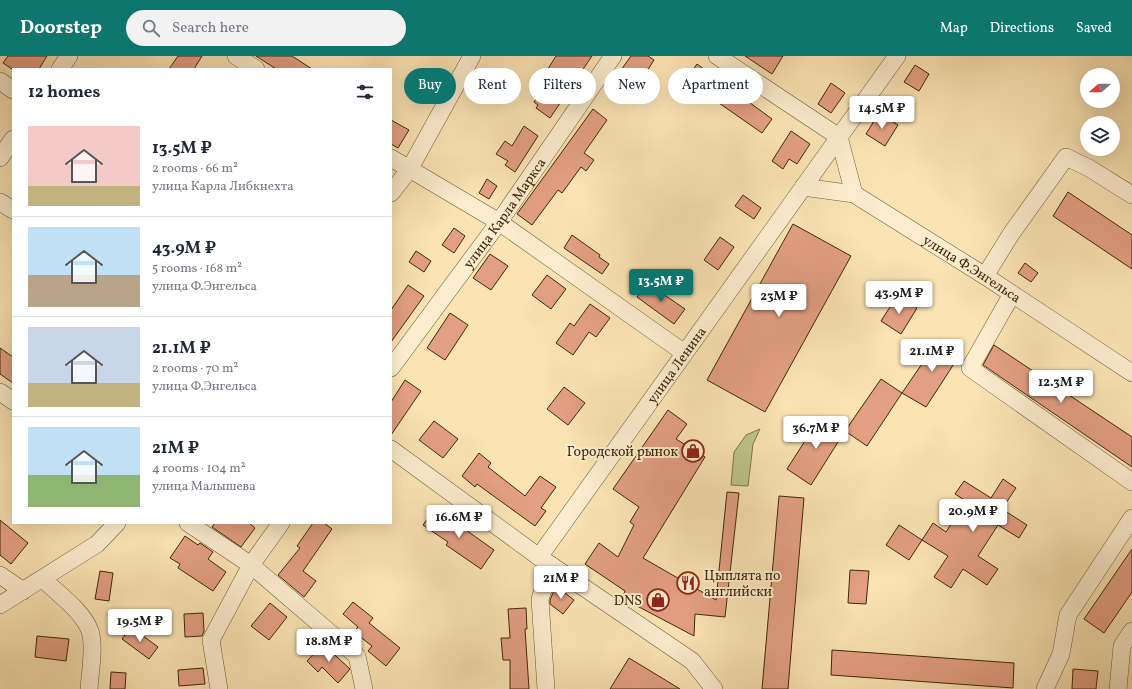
<!DOCTYPE html>
<meta charset="utf-8">
<style>
:root{--surface:#fff;--page:#f2f2f3;--text:#1f2937;--muted:#747a83;--line:#e0e1e3;--accent:#0f766e}
body{margin:0;font-family:Vollkorn,serif;background:var(--page);color:var(--text);height:100vh;display:flex;flex-direction:column;font-size:15px;white-space:nowrap}
*{box-sizing:border-box;margin:0}
p{font-size:13px;color:var(--muted)}
.icon{flex:none;width:22px;height:22px;fill:none;stroke:currentColor;stroke-width:2;stroke-linecap:round;stroke-linejoin:round}
.map{position:relative;flex:1;overflow:hidden}
.drawer{position:absolute;left:12px;top:12px;width:380px;height:456px;display:flex;flex-direction:column;background:var(--surface);border-radius:0px;box-shadow:0 4px 16px #0002}
.drawer>*{flex:none}
.hud{position:absolute;left:404px;top:12px;width:380px;height:36px;display:flex;gap:8px}
.needle{width:26px;rotate:250deg}
.buttons{position:absolute;left:1080px;top:12px;display:grid;gap:8px}
.buttons a{display:grid;place-items:center;width:40px;height:40px;border-radius:50%;background:var(--surface);box-shadow:0 4px 16px #0002;font-size:20px}
.price{position:absolute;translate:-50% -34px;padding:0 9px;border-radius:4px;background:#fff;color:#222;font-size:13px;line-height:26px;filter:drop-shadow(0 1px 2px #0008)}
.price::after{content:'';position:absolute;left:50%;top:24px;width:12px;height:9px;margin-left:-6px;background:inherit;clip-path:polygon(0 0,100% 0,50% 100%)}
.price.current{background:var(--accent);color:#fff}
ul{padding:0;list-style:none}
li{display:flex;align-items:center;gap:12px;height:100px;padding:0 16px}
li+li{border-top:1px solid var(--line)}
li span{display:grid;place-items:center;flex:none;width:112px;height:80px;border-radius:0px;color:#555}
li>.icon{margin-inline-start:auto}
span .icon{width:48px;height:48px;fill:#fffc;stroke-width:1}
li b{font-size:17px}
h2{display:flex;justify-content:space-between;align-items:center;height:48px;padding:0 16px;font-size:17px}
.pill{padding:0 14px;border-radius:18px;background:var(--surface);box-shadow:0 4px 16px #0002;font-size:14px;line-height:36px}
.pill.current{background:var(--accent);color:#fff}
header{display:flex;align-items:center;gap:24px;box-sizing:border-box;height:56px;padding:0 20px;background:var(--accent);color:#fff}
header strong{font-size:19px}
nav{display:flex;gap:22px;margin-inline-start:auto;font-size:14px}
.search{width:280px;height:36px;background:var(--page);display:flex;align-items:center;gap:10px;box-sizing:border-box;padding:0 14px;border-radius:22px;color:var(--muted);font-size:15px}
.map>svg:first-child{display:block}
.green{fill:#bec48d;stroke:#7e764c}
.building{fill:#e39f83;stroke:#3f280a}
.lines{fill:none;stroke-linecap:round;stroke-linejoin:round}
.minor-casing{stroke:#6e5734;stroke-width:18}
.minor{stroke:#fcedce;stroke-width:17}
.labels{text-anchor:middle;stroke-width:4;stroke-linejoin:round;paint-order:stroke}
.street-label{font-size:14px;fill:#3f280a;stroke:#fcedce}
.poi-label{font-size:14px;fill:#3f280a;stroke:#fcedce;text-anchor:end}
</style>
<header>
<strong>Doorstep</strong>
<div class="search"><svg class="icon" aria-label="search" viewBox="0 0 24 24"><circle cx="10" cy="10" r="6"/><path d="M15 15l6 6"/></svg>Search here</div>
<nav><a>Map</a><a>Directions</a><a>Saved</a></nav>
</header>
<div class="map">
<svg width="1132" height="633" viewBox="0 0 1132 633">
<rect width="100%" height="100%" fill="#fbe3b4"/>
<filter id="stains"><feTurbulence type="fractalNoise" baseFrequency=".005" numOctaves="4"/><feColorMatrix values="0 0 0 0 .2 0 0 0 0 .09 0 0 0 0 .02 0 0 0 .5 -.17"/></filter>
<radialGradient id="worn" r=".72"><stop offset=".6" stop-color="#630" stop-opacity="0"/><stop offset="1" stop-color="#630" stop-opacity=".3"/></radialGradient>
<!-- green -->
<path class="green" d="M760 373 753 388 748 430 731 429 734 396 746 379Z"/>
<!-- building -->
<path class="building" d="M8 0H47L39 13H12L3 7Z
M178 0H202L194 13H169Z
M256 0H292L312 13H276Z
M556 0H592L550 62 536 52 538 49 534 46 551 20 546 16Z
M631 0H648L654 4 642 23 636 18 631 25 619 17Z
M745 0H783L772 18Z
M697 8 772 63 762 77 686 24Z
M915 9 929 18 919 35 904 26Z
M831 27 845 37 831 57 818 48Z
M593 53 607 64 584 97 594 104 586 115 581 111 562 137 558 134 532 169 517 158Z
M879 57 898 69 885 90 866 78Z
M391 64 409 74 398 92 391 88Z
M524 70 538 80 515 116 505 109 508 105 496 98 505 85 512 90Z
M791 75 810 88 797 108 789 103 783 113 772 105Z
M487 123 497 130 489 143 479 137Z
M1068 136 1132 179V213L1053 160Z
M743 139 761 152 754 163 735 150Z
M793 168 851 200 765 356 707 324Z
M454 172 465 180 454 197 442 189Z
M572 179 600 199 599 201 609 208 602 218 564 192Z
M720 181 734 191 718 214 704 204Z
M416 195 431 205 424 216 409 206Z
M490 198 508 210 491 234 473 222Z
M1025 207 1038 217 1031 226 1018 217Z
M547 219 566 233 551 253 532 239Z
M647 227 685 253 674 268 637 241Z
M408 229 424 240 391 286V254Z
M897 240 917 252 901 278 881 265Z
M590 248 610 262 596 281 589 276 573 299 556 287 570 267 574 270Z
M450 257 468 269 445 304 427 292Z
M939 283 961 297 926 351 902 337Z
M994 289 1132 381V411L983 309Z
M0 292 13 301V327L0 318Z
M881 323 902 337 867 390 845 375Z
M405 324 421 335 391 379V346Z
M564 331 585 347 568 369 547 353Z
M668 354 687 368 676 383 705 401 643 502 716 544 727 436 739 437 725 561 695 558 694 580 622 542 625 535 585 508 599 487 618 501 634 469 630 466 639 451 613 433Z
M821 360 845 375 811 429 787 413Z
M434 365 458 383 443 402 419 384Z
M479 397 491 407 488 411 525 440 540 420 556 431 541 452 546 455 535 470 477 428 475 431 462 420Z
M1003 423 1016 432 1002 453 1027 469 1019 482 998 469 978 500 998 513 987 529 963 513 951 532 934 521 948 500 922 484 933 467 946 476 966 445 955 438 964 425 991 442Z
M779 440 804 442 792 584 788 633H762Z
M435 452 494 494 481 513 446 489 448 486 423 469Z
M0 464 28 487 11 508 0 499Z
M215 467H249L255 472 241 491 212 471Z
M313 467H324L332 473 303 515 316 525 304 541 278 519 300 492 297 490Z
M899 469 922 484 909 504 886 489Z
M185 480 198 489 200 487 213 496 208 503 226 516 213 535 178 512 180 508 170 502Z
M1132 493V536L1104 577 1084 563Z
M850 514 869 515 866 548 848 547Z
M100 515 113 517 109 545 95 543Z
M556 530 574 544 563 558 550 548V544Z
M353 546 373 562 369 567 400 592 386 610 368 595 372 590 354 576 358 571 343 558Z
M270 547 287 561 269 584 251 570Z
M526 552 527 573H525L529 633H510V604H503L501 582H510L508 553Z
M203 557 204 575 202 580 185 581 184 558Z
M131 571 158 591 149 603 122 583Z
M37 580 69 583 66 605 35 601Z
M323 588 350 613 338 627 322 611 318 616 307 605Z
M832 594 1014 607 1013 632 831 619Z
M629 602 680 633H610Z
M203 612 205 628 179 630 178 614Z
M1073 613 1098 615 1096 633H1072Z
M111 616 126 617 125 633H110Z"/>
<g class="lines">
<!-- minor casing -->
<g class="minor-casing">
<g id="minor">
<path d="M236 0 256 13"/>
<path d="M717 0 839 81 854 138"/>
<path d="M60 13 69 0"/>
<path d="M0 25 13 34"/>
<path d="M0 102 13 83"/>
<path d="M391 102 499 166 683 296"/>
<path id="s1" d="M803 131 854 138 985 220 1132 317"/>
<path d="M391 137 409 114 472 0"/>
<path d="M0 146 13 154"/>
<path d="M985 220 1011 178 1066 101 1089 112 1132 139"/>
<path d="M1012 238 970 312 1132 426"/>
<path id="s2" d="M391 312 499 166 613 0"/>
<path d="M0 336 13 345"/>
<path d="M391 393 539 501 692 605 714 633"/>
<path d="M188 467 251 509 357 600 364 633"/>
<path id="s3" d="M539 501 897 0"/>
<path d="M0 519 23 535"/>
<path d="M43 523C58 538 82 554 90 575 95 590 90 617 89 633"/>
<path d="M0 549 97 488 117 467"/>
<path d="M219 633 211 584 251 509 281 467"/>
<path d="M546 633 540 543 551 509"/>
<path d="M1045 633 1061 598 1068 559 1132 462"/>
<path d="M1118 633 1122 590 1132 575"/>
</g>
</g>
<!-- minor -->
<use href="#minor" class="minor"/>
</g>
<!-- icons -->
<defs>
<g id="shop-ring" transform="scale(1.15)"><circle r="9.5" fill="#fcedce" stroke="#8f2418" stroke-width="1.5"/><path d="M-5-2.5h2.3a2.7 3.5 0 0 1 5.4 0H5L5.5 6h-11ZM-1.5-2.5h3a1.5 2.3 0 0 0-3 0Z" fill="#8f2418"/></g>
<g id="restaurant-ring" transform="scale(1.15)"><circle r="9.5" fill="#fcedce" stroke="#8f2418" stroke-width="1.5"/><path d="M-5-6h1v4h1v-4h1v4h1v-4h1v5L-1.5 .5V6h-2V.5L-5-1ZM5-6V6H3V1.5H1.5Q1.5-4 5-6Z" fill="#8f2418"/></g>
</defs>
<g fill-rule="evenodd">
<use href="#shop-ring" x="693" y="395"/>
<use href="#restaurant-ring" x="688" y="527"/>
<use href="#shop-ring" x="658" y="544"/>
</g>
<g class="labels">
<!-- street labels -->
<g class="street-label">
<text dy="5" stroke="none"><textPath href="#s2" startOffset="192">улица Карла Маркса</textPath></text>
<text dy="5" stroke="none"><textPath href="#s1" startOffset="191">улица Ф.Энгельса</textPath></text>
<text dy="5" stroke="none"><textPath href="#s3" startOffset="236">улица Ленина</textPath></text>
</g>
<!-- poi labels -->
<g class="poi-label">
<text x="678" y="400">Городской рынок</text>
<text x="704" y="524" text-anchor="start">Цыплята по<tspan x="704" dy="16">английски</tspan></text>
<text x="642" y="549">DNS</text>
</g>
</g>
<rect width="100%" height="100%" filter="url(#stains)"/>
<rect width="100%" height="100%" fill="url(#worn)"/>
</svg>
<div class="buttons">
<a><svg class="needle" viewBox="-14 -14 28 28"><path d="M0-13l5 13h-10z" fill="#e53935"/><path d="M0 13l5-13h-10z" fill="#747a83"/></svg></a>
<a><svg class="icon" aria-label="layers" viewBox="0 0 24 24"><path d="M12 4l9 5-9 5-9-5zM3 14l9 5 9-5"/></svg></a>
</div>
<b class="price" style="left:882px;top:74px">14.5M ₽</b>
<b class="price current" style="left:661px;top:247px">13.5M ₽</b>
<b class="price" style="left:899px;top:259px">43.9M ₽</b>
<b class="price" style="left:779px;top:262px">23M ₽</b>
<b class="price" style="left:932px;top:317px">21.1M ₽</b>
<b class="price" style="left:1061px;top:348px">12.3M ₽</b>
<b class="price" style="left:816px;top:394px">36.7M ₽</b>
<b class="price" style="left:973px;top:477px">20.9M ₽</b>
<b class="price" style="left:459px;top:483px">16.6M ₽</b>
<b class="price" style="left:561px;top:544px">21M ₽</b>
<b class="price" style="left:140px;top:587px">19.5M ₽</b>
<b class="price" style="left:329px;top:607px">18.8M ₽</b>
<div class="hud">
<a class="pill current">Buy</a>
<a class="pill">Rent</a>
<a class="pill">Filters</a>
<a class="pill">New</a>
<a class="pill">Apartment</a>
</div>
<section class="drawer">
<h2>12 homes<svg class="icon" aria-label="filters" viewBox="0 0 24 24"><path d="M4 7h16M4 17h16"/><circle cx="9" cy="7" r="2"/><circle cx="15" cy="17" r="2"/></svg></h2>
<ul>
<li><span style="background:linear-gradient(#f6c9c9 75%,#c2b280 0)"><svg class="icon" aria-label="home" viewBox="0 0 24 24"><path d="M3 11l9-7 9 7M6 9v11h12V9"/></svg></span><div><b>13.5M ₽</b><p>2 rooms · 66 m²</p><p>улица Карла Либкнехта</p></div></li>
<li><span style="background:linear-gradient(#bfe0f5 60%,#b9a48a 0)"><svg class="icon" aria-label="home" viewBox="0 0 24 24"><path d="M3 11l9-7 9 7M6 9v11h12V9"/></svg></span><div><b>43.9M ₽</b><p>5 rooms · 168 m²</p><p>улица Ф.Энгельса</p></div></li>
<li><span style="background:linear-gradient(#c9d6e8 70%,#c2b280 0)"><svg class="icon" aria-label="home" viewBox="0 0 24 24"><path d="M3 11l9-7 9 7M6 9v11h12V9"/></svg></span><div><b>21.1M ₽</b><p>2 rooms · 70 m²</p><p>улица Ф.Энгельса</p></div></li>
<li><span style="background:linear-gradient(#bfe0f5 60%,#8fb573 0)"><svg class="icon" aria-label="home" viewBox="0 0 24 24"><path d="M3 11l9-7 9 7M6 9v11h12V9"/></svg></span><div><b>21M ₽</b><p>4 rooms · 104 m²</p><p>улица Малышева</p></div></li>
</ul>
</section>
</div>
